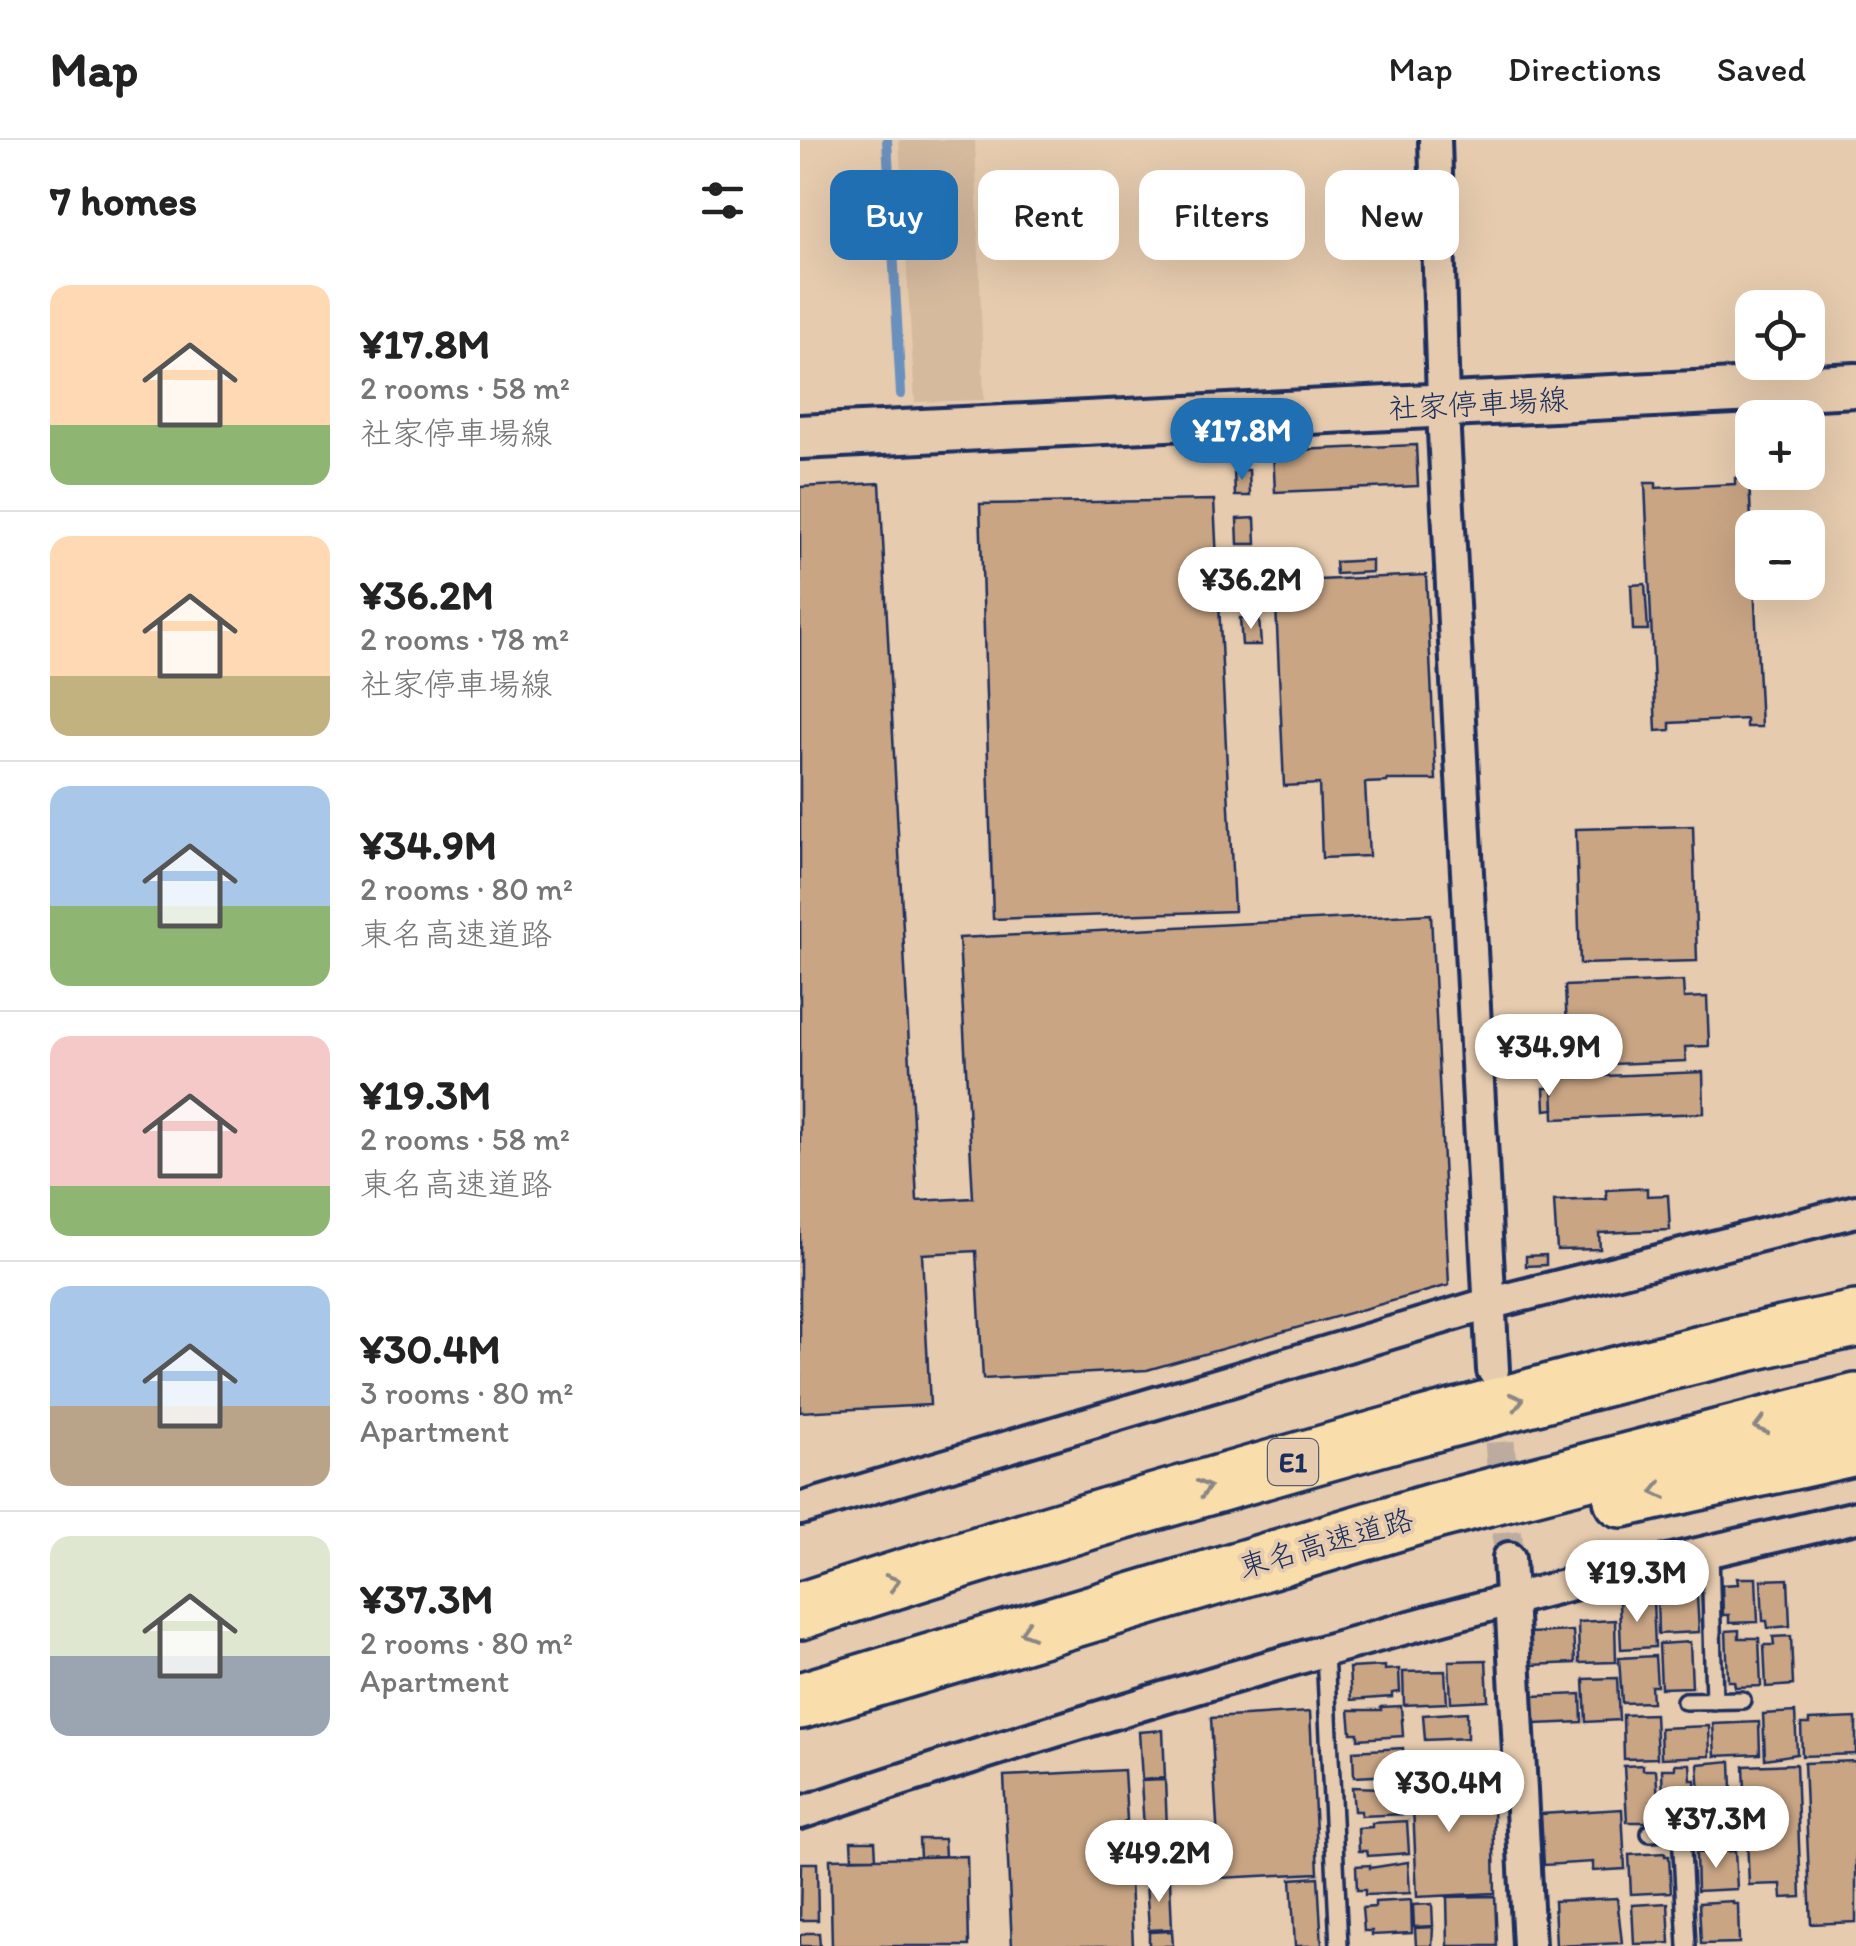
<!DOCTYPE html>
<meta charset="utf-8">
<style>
:root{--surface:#fff;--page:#f6f6f6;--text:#222;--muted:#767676;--line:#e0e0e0;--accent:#1f6fb2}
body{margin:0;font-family:Itim,"Klee One",sans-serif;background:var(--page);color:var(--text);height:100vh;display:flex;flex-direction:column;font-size:38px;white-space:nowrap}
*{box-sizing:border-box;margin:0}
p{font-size:32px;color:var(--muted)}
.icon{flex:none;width:55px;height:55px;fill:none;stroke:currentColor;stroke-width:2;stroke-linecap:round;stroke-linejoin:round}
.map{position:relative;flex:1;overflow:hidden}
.side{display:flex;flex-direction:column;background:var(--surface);width:800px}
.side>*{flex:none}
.top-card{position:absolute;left:30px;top:30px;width:875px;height:90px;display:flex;gap:20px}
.tools{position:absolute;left:935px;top:150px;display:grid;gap:20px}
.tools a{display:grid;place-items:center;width:90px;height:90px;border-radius:20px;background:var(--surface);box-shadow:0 10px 40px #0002;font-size:50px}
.price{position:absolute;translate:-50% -85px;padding:0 22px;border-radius:35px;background:#fff;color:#222;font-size:32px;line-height:65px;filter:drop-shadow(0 2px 5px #0008)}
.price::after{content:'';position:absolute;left:50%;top:60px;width:30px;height:22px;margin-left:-15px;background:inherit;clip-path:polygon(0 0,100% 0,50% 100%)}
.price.active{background:var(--accent);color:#fff}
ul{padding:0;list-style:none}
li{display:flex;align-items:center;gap:30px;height:250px;padding:0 50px}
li+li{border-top:2px solid var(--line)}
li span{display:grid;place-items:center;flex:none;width:280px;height:200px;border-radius:20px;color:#555}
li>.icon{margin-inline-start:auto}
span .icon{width:120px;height:120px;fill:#fffc;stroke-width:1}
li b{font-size:42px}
h2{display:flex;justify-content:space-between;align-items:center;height:120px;padding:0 50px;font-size:42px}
.pill{padding:0 35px;border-radius:20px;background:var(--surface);box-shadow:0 10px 40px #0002;font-size:35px;line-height:90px}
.pill.active{background:var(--accent);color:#fff}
header{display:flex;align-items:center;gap:60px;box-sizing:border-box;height:140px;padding:0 50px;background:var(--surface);border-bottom:2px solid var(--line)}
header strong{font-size:48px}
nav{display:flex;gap:55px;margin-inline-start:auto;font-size:35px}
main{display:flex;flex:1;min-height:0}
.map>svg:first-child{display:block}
.built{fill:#d5ba9e}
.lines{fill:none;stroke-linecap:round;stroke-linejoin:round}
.stream{stroke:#6b90bd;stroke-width:10}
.building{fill:#c9a584;stroke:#1b2f5e;stroke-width:2.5}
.minor-tunnel{stroke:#bdac9e;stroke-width:30;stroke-dasharray:30 15;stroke-linecap:butt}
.service-casing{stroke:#1b2f5e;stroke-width:22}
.minor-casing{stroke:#1b2f5e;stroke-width:38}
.secondary-casing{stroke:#1b2f5e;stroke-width:50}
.motorway-casing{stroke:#1b2f5e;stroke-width:62}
.service{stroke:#e6cbae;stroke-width:15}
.minor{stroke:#e6cbae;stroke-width:30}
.secondary{stroke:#e6cbae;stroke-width:42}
.motorway{stroke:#f9deab;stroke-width:55}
.oneway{stroke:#8a8684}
.labels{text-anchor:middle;stroke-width:8;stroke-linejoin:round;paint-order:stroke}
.shield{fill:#e6cbae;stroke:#585e76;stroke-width:2.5}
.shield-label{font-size:28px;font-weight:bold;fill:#1b2f5e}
.street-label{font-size:30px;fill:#1b2f5e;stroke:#e6cbae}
</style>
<header>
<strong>Map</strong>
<nav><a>Map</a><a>Directions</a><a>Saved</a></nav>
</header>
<main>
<section class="side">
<h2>7 homes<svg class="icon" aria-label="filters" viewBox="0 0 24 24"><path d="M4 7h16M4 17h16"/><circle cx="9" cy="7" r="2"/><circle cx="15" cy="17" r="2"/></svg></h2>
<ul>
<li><span style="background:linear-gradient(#ffd9b3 70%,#8fb573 0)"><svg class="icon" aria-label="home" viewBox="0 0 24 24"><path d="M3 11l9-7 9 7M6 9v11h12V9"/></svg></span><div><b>¥17.8M</b><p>2 rooms · 58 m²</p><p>社家停車場線</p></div></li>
<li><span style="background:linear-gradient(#ffd9b3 70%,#c2b280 0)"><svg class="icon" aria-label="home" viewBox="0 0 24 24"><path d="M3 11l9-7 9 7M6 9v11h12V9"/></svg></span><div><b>¥36.2M</b><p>2 rooms · 78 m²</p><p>社家停車場線</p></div></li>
<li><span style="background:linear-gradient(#a9c7e8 60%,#8fb573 0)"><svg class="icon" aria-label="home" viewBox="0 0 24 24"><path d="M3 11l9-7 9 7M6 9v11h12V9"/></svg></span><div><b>¥34.9M</b><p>2 rooms · 80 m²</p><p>東名高速道路</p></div></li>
<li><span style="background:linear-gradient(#f6c9c9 75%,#8fb573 0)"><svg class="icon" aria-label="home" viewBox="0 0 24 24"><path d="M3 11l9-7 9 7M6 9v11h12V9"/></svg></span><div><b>¥19.3M</b><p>2 rooms · 58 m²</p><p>東名高速道路</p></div></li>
<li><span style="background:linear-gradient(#a9c7e8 60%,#b9a48a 0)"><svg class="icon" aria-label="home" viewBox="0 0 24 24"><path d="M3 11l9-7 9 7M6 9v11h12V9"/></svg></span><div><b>¥30.4M</b><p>3 rooms · 80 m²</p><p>Apartment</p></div></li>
<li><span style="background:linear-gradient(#dfe7d0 60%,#9aa5b1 0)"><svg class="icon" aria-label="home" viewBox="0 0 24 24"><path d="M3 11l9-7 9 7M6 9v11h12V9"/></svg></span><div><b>¥37.3M</b><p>2 rooms · 80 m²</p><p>Apartment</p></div></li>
</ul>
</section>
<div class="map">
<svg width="1056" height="1806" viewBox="0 0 1056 1806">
<rect width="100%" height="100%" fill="#e6cbae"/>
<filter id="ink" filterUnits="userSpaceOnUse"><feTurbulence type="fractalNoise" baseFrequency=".01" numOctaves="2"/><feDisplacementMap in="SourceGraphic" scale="20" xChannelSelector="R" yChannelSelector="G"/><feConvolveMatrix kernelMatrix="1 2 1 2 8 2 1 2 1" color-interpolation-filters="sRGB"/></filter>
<g filter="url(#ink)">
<!-- built -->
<path class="built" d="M99 0H175L184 260 115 262Z"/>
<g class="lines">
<!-- stream -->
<path class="stream" d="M87 0 101 254"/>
</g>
<!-- building -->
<path class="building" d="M616 305 618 346 475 352 473 311Z
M434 330H449L450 356H435Z
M935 338H949L961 587H946V579L870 583V590L856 591 845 343H856V348L935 344Z
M80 343 117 1061 173 1058 159 798 631 774 649 1145 347 1230 183 1239 176 1111 122 1114 130 1265 0 1272V347Z
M414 360 434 771 193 779 180 364Z
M455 378 456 404H438L437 379Z
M572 420V432L536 434 535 422Z
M626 435 636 640H587V642L565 643 569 716 522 718 519 644 484 646 475 442Z
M845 444 848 490H833L831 445Z
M440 478H459L461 505H442Z
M893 686 897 821 780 824 776 689Z
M883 841 884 858 907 857 909 906 885 907 886 921 786 925 785 909 768 910 765 846Z
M903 932 904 973 754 979 753 938Z
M744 948H753L754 969 745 970Z
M847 1048V1056L868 1055 870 1090 799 1093 800 1109 757 1110 754 1061 807 1059 806 1050Z
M746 1115V1125L726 1126V1116Z
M937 1438H956L958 1482 929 1483V1475H923L922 1445 938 1444Z
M988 1439 990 1486 968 1488 967 1481H963L961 1440Z
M878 1452 879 1457 897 1456 899 1492 858 1494 857 1453Z
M853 1461 855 1507 821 1509 819 1462Z
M815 1480 816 1522 779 1523 778 1482Z
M939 1490V1498H959L961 1546 935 1547 934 1541H928L926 1491Z
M773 1491 775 1523 731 1525 729 1493Z
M991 1496 993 1545 966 1547 964 1505H974L973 1497Z
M890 1502 892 1547 861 1548 859 1504Z
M855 1516 857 1546H851L852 1562 822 1563 819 1518Z
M686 1520 688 1560 651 1562 649 1521Z
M585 1526V1530L599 1529 600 1552 592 1553V1557L551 1560 549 1528Z
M645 1531 647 1563 604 1565 603 1532Z
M817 1538 819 1580 786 1582 784 1539Z
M781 1554 782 1582 735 1584 733 1556Z
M601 1566 603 1596 558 1599V1593H551L549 1570H581V1567Z
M510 1572 518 1733 420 1738 411 1578Z
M667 1572V1598L625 1600 623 1575Z
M995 1572 997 1614 965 1619 963 1574Z
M855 1574 857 1618 824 1619 823 1575Z
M1056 1578V1614L1002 1616 1001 1584H1009V1580Z
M959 1582 960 1614 915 1616 913 1584Z
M909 1586 910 1616 861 1618 860 1588Z
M363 1590 365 1638 342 1640 339 1592Z
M603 1608 604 1631H596V1635L554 1637 553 1611Z
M646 1616 653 1664 693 1665 695 1753 617 1757 613 1666 606 1618Z
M931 1621 933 1677 914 1678 913 1656H900L898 1624Z
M1056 1621V1782L1011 1784 1004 1623Z
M875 1624H890L891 1640H895L897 1670 877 1671V1660L863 1661 862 1629H875Z
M996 1624 1001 1757 982 1758 981 1744 949 1745 944 1626Z
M843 1625V1630H856L858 1661 851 1662 852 1675H847V1682H827L824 1626Z
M324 1630 327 1680 317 1690 315 1698 318 1707 329 1717 333 1806H212L204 1636Z
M365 1640 367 1688 344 1689 341 1641Z
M605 1644 606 1674 561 1676V1671H554L552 1647 584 1648V1645Z
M822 1669 825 1729 793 1731V1722L744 1725 741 1674Z
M607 1681 609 1713 568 1716 567 1711H559L558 1688 572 1687V1683Z
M367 1690 370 1738 346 1739 344 1691Z
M119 1699H144L145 1716 120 1717Z
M51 1701H75L76 1718H52Z
M935 1711 937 1749 897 1751 896 1713Z
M865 1713V1716H869L871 1752 831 1754 829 1715Z
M167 1716 169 1806H32L30 1719Z
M608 1722 610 1753 565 1755V1750H557L556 1726 570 1725V1728Z
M1 1723H17L18 1780H0Z
M518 1737 522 1806H495L491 1739Z
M370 1741 372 1789 349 1790 346 1742Z
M695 1756 697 1806H648L647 1757Z
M817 1758 822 1803 756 1806 754 1761Z
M611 1760 612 1793 572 1795V1791H564L562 1768 575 1767V1762Z
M933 1761V1764H938L939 1803 901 1804 899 1763Z
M868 1763 870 1803 834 1804 832 1765Z
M632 1764 633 1786 614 1787 613 1765Z
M633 1787 632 1806H616L615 1788Z
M372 1791 373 1806H349V1792Z
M6 1793H19L20 1806H0V1796Z"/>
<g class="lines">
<!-- minor-tunnel -->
<path class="minor-tunnel" d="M696 1257 709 1418"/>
<!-- service casing -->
<g class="service-casing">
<path id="service" d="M910 1412 914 1561
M525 1512 539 1806
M885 1561 942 1560
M881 1691 887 1806
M850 1693 911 1690"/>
</g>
<!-- minor casing -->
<g class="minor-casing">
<path id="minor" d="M635 0 644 292 693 1230
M0 1369 688 1164 1056 1071
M709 1418 729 1806
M0 1673C234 1595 471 1523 710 1460 825 1429 941 1405 1056 1377"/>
</g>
<!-- secondary casing -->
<g class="secondary-casing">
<path id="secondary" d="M0 297 1056 245"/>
</g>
<!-- motorway casing -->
<g class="motorway-casing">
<path id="motorway" d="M822 1359 1056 1307
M0 1471C199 1406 400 1348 601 1292 752 1251 903 1211 1056 1179
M0 1561 635 1371 1056 1262"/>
</g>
<!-- service -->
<use href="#service" class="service"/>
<!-- minor -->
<use href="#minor" class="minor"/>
<!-- secondary -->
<use href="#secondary" class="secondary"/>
<!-- motorway -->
<use href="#motorway" class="motorway"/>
</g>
<!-- one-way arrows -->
<defs><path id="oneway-chevron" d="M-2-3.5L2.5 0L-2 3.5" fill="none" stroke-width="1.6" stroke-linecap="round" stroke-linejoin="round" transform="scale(2.5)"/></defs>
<g class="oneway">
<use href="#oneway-chevron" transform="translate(717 1261) rotate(-15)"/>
<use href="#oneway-chevron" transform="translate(961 1286) rotate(165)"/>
<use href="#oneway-chevron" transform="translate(404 1348) rotate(-16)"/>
<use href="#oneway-chevron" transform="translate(858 1351) rotate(167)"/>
<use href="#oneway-chevron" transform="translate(93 1442) rotate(-17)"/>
<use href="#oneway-chevron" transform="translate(227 1491) rotate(163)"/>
</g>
</g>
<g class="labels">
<!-- shield labels -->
<rect class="shield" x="468" y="1299" width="50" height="46" rx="8"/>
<g class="shield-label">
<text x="493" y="1332">E1</text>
</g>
<!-- street labels -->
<g class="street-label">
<text transform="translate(678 264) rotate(-3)" y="10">社家停車場線</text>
<text transform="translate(526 1403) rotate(-16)" y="10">東名高速道路</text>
</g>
</g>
</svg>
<div class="tools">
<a><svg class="icon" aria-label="locate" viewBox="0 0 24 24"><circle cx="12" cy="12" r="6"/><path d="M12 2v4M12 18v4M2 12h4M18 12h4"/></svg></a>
<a>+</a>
<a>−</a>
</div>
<b class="price active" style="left:442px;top:343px">¥17.8M</b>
<b class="price" style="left:451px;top:492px">¥36.2M</b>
<b class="price" style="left:749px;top:959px">¥34.9M</b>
<b class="price" style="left:837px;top:1485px">¥19.3M</b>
<b class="price" style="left:649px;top:1695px">¥30.4M</b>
<b class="price" style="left:916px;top:1731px">¥37.3M</b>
<b class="price" style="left:359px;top:1765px">¥49.2M</b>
<div class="top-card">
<a class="pill active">Buy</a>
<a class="pill">Rent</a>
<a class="pill">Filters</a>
<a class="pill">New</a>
</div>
</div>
</main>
